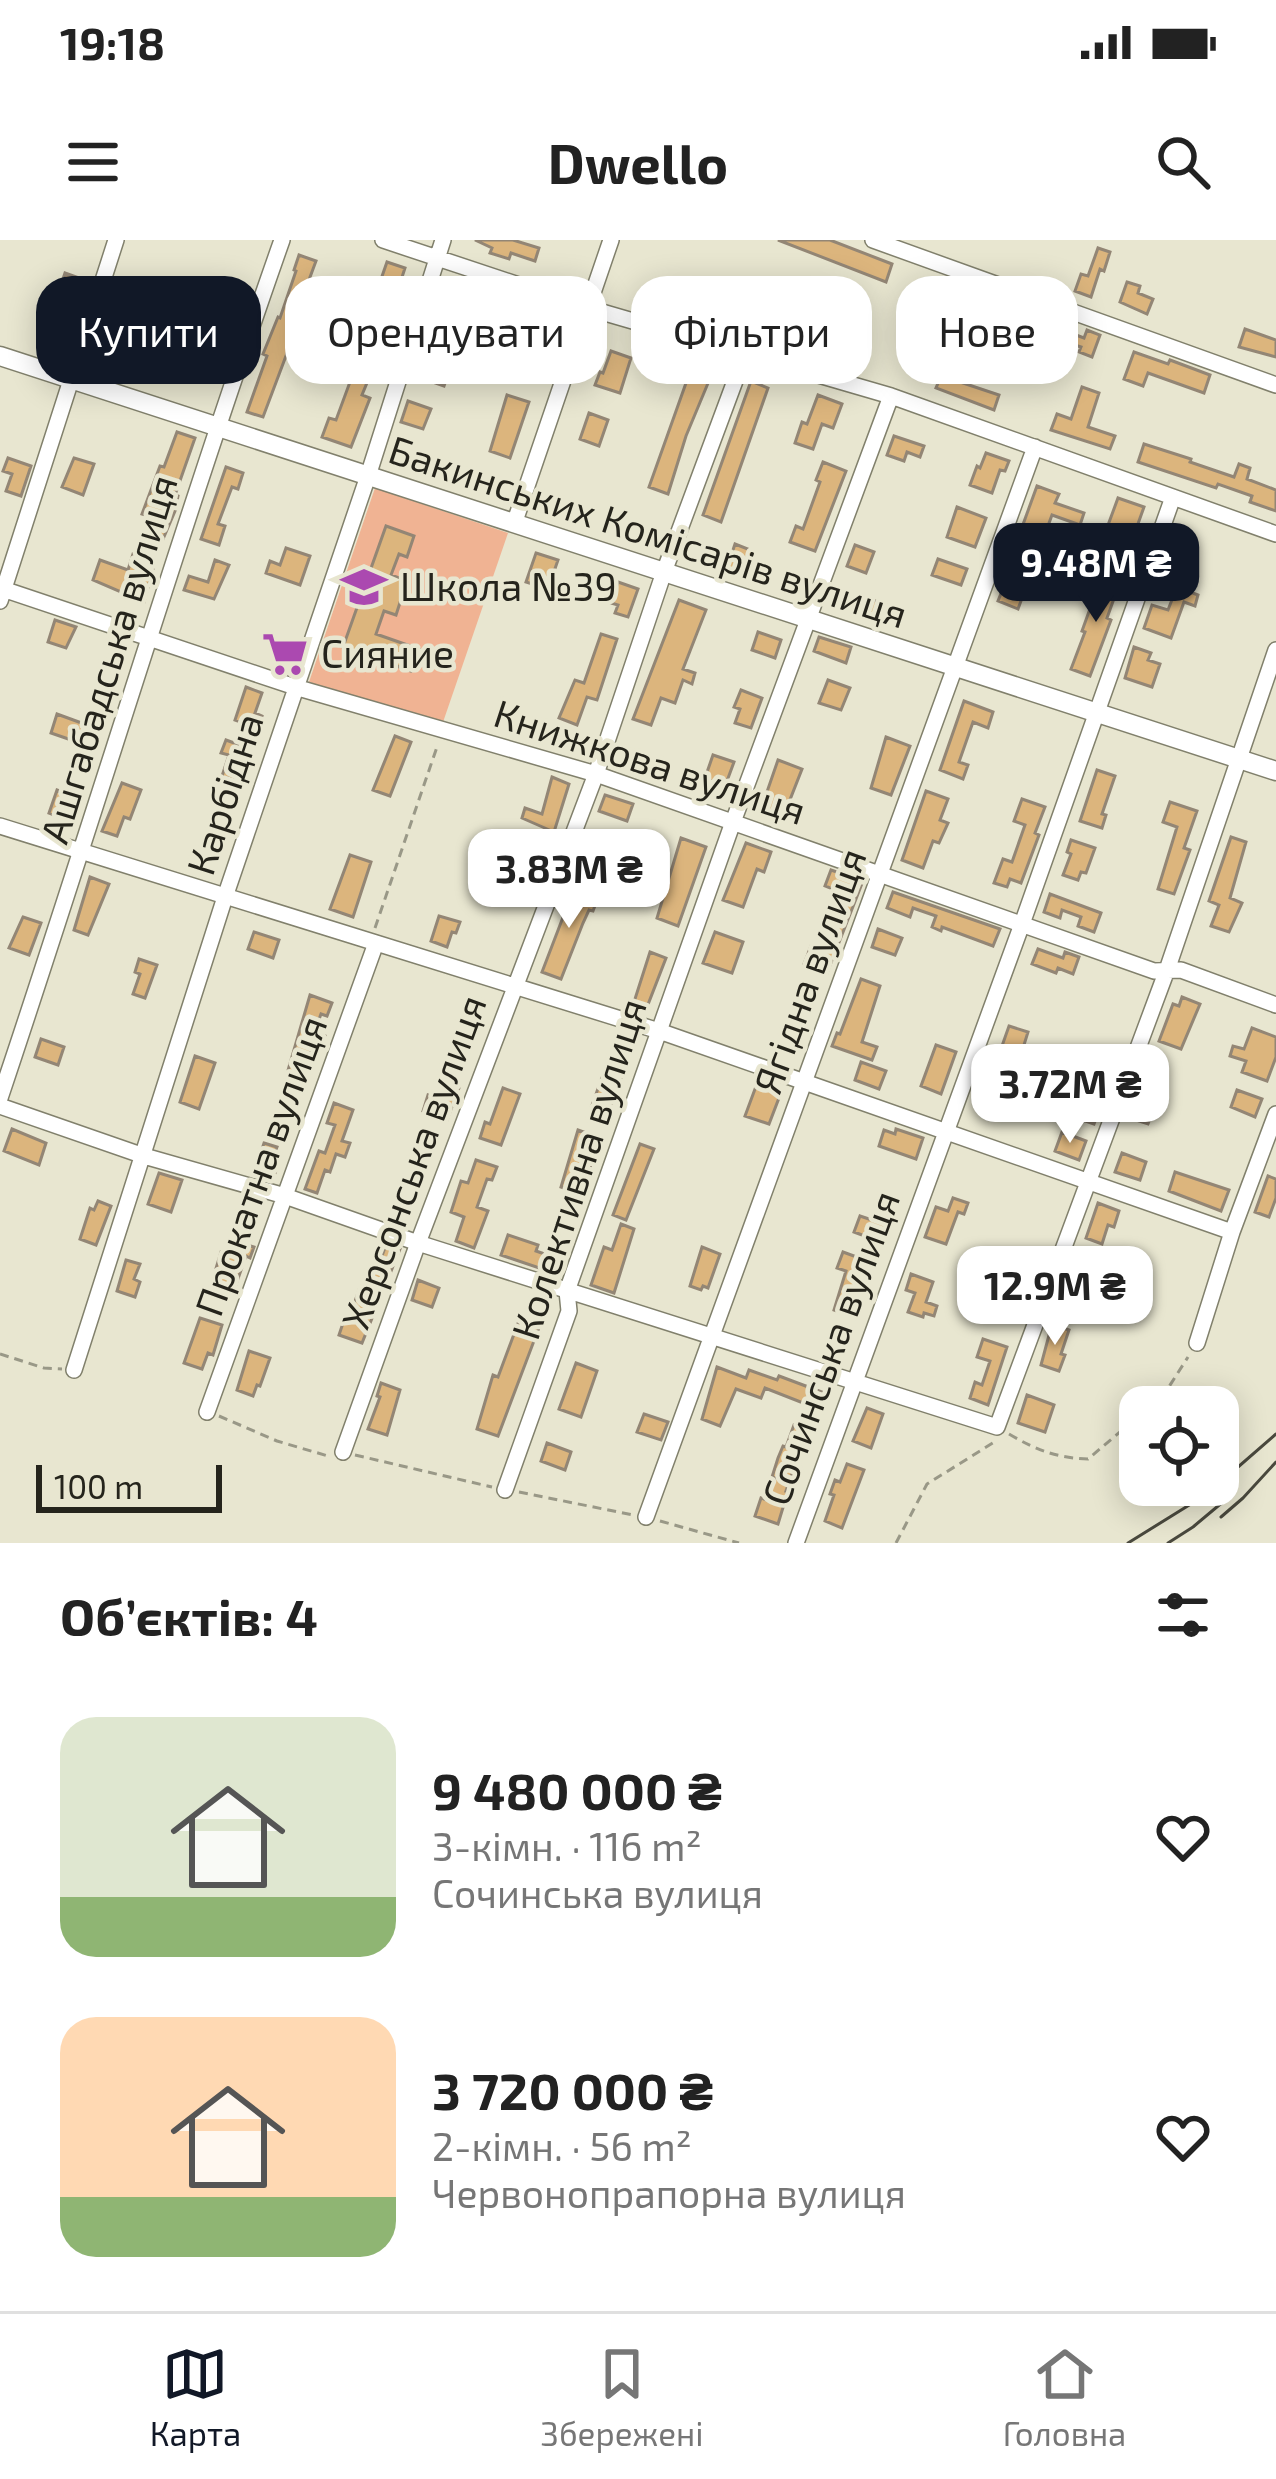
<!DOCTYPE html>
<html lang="uk">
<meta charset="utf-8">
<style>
:root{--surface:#fff;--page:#f6f6f6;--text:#222;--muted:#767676;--line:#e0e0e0;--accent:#111827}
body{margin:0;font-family:"Exo 2",sans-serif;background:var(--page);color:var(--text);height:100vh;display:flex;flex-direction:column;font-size:45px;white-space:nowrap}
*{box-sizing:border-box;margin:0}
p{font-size:39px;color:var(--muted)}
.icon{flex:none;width:66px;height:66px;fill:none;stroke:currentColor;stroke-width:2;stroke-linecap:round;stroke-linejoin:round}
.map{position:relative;height:1303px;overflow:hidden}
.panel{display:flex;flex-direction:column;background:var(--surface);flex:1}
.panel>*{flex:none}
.hud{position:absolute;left:36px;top:36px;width:1206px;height:108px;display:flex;gap:24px}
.tools{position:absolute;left:1119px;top:1146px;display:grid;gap:24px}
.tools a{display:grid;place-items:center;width:120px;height:120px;border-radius:24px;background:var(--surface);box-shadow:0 6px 30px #0003;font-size:60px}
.scale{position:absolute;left:36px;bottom:30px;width:186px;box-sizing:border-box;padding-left:12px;border:6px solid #25241c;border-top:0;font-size:33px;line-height:42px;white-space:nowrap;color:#25241c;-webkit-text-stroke:9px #e8e6d0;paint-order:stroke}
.price{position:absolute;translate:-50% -102px;padding:0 27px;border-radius:24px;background:#fff;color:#222;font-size:39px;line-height:78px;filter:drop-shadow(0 3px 6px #0008)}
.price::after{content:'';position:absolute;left:50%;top:72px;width:36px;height:27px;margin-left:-18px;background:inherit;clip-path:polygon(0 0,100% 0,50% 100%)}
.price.current{background:var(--accent);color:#fff}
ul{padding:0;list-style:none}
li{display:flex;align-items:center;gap:36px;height:300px;padding:0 60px}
li span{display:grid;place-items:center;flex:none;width:336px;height:240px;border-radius:36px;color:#555}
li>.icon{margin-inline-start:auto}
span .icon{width:144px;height:144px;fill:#fffc;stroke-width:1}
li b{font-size:51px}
h2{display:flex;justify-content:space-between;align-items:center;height:144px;padding:0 60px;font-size:51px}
.chip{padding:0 42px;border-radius:36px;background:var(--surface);box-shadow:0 6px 30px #0003;font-size:42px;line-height:108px}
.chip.current{background:var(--accent);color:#fff}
.status{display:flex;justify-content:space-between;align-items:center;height:84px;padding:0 60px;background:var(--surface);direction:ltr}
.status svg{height:33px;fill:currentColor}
header{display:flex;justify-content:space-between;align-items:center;height:156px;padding:0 60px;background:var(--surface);font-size:54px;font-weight:700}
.menu{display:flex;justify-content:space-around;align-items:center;height:168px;border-top:3px solid var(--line);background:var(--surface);font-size:33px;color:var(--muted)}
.menu a{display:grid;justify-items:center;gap:6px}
.menu .current{color:var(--accent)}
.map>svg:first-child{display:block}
.green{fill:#f0b393}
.building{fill:#dcb57d;stroke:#938675;stroke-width:3}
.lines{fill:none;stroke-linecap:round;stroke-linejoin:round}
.minor-casing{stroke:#81806c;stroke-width:18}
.tertiary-casing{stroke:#81806c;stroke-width:21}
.path{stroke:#999887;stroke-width:3;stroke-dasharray:9 6;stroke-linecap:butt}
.minor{stroke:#fff;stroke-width:15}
.tertiary{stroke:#fff;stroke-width:18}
.rail{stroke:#4a493e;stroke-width:3}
.labels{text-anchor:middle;stroke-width:9;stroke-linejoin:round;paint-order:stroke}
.street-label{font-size:39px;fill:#25241c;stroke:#e8e6d0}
.poi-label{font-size:39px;fill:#25241c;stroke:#e8e6d0;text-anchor:start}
</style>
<div class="status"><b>19:18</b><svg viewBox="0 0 49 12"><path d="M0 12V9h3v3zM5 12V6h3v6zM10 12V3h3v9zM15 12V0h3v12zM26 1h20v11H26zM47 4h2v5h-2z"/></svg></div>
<header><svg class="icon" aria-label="menu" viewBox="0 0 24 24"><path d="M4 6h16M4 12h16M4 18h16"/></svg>Dwello<svg class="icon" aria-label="search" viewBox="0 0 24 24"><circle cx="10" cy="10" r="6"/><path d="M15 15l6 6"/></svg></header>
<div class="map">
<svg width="1276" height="1303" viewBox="0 0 1276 1303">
<rect width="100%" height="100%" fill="#e8e6d0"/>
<!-- green -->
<path class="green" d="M375 248 508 293 441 488 309 442Z"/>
<!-- building -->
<path class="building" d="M475 0H513L539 8 535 21 511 13 509 19 490 13 492 8Z
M778 0H830L892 24 886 42Z
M1098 8 1110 12 1104 31 1100 29 1091 57 1075 51 1081 34 1088 36Z
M299 15 316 21 306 48 315 51 295 101 292 100 263 177 247 172 267 116 263 114 278 77 280 78 296 31 294 30Z
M387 22 405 28 392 68 397 70 362 155 370 158 351 207 322 197 329 178 336 180 350 142 345 141 348 130 353 132 366 97 369 98 386 47 379 45Z
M65 33 90 42 86 54 71 48 63 72 44 66 52 45 60 48Z
M129 40 152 48 134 93 115 87Z
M1127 42 1140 46 1138 53 1153 59 1147 74 1120 62Z
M757 58 774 64 772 71 846 94 838 115 749 84Z
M217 65 235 71 224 106 200 98 206 82 210 84Z
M1029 69 1062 82 1060 89 1084 98 1087 90 1100 95 1092 117 1079 112 1081 107 1022 88Z
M1245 89 1276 100V117L1239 107Z
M430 90 460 100 444 146 413 135Z
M611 111 631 118 620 153 595 145 600 132 603 133Z
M1134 112 1168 124 1170 120 1210 135 1204 153 1148 133 1143 146 1124 139Z
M948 120 959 124 954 140 999 155 994 170 936 148Z
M691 129 711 136 686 196 668 254 649 247Z
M751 141 768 148 721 282 703 275Z
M1082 147 1099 153 1088 187 1115 196 1110 209 1051 190 1057 174 1071 179Z
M507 155 529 162 510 218 490 211Z
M818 155 842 164 833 188 822 184 813 209 795 203 802 182 807 184Z
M408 161 431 169 423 189 401 182Z
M589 173 608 180 599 206 580 199Z
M177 192 195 198 175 255 178 256 175 271 163 299 146 293 152 277 142 274 160 226 164 227Z
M894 196 924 206 920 217 907 212 904 221 887 215Z
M1144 204 1191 219 1190 222 1234 237 1239 224 1250 228 1247 239 1276 250V271L1250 262 1252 256 1218 244 1216 248 1138 222Z
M986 213 1009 221 1005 231 1000 230 992 253 970 245 977 226 980 228Z
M8 218 31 226 21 256 6 251 12 234 3 231Z
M74 218 94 224 83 255 62 247Z
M823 222 846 231 815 311 790 302 796 286 803 289 820 242 816 240Z
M226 227 243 233 238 249 232 247 218 284 225 286 219 305 201 299Z
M1037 246 1059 254 1055 263 1084 273 1080 285 1052 275 1045 294 1038 291 1032 306 1017 301Z
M1118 258 1144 267 1125 320 1103 312 1108 297 1104 296Z
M957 267 986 278 975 307 947 297Z
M386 286 414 296 407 317 399 314 391 335 407 341 396 375 384 371 376 394 419 409 411 431 343 407Z
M735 304 753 311 744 335 727 328Z
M855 305 874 312 866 333 847 326Z
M286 308 310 316 300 345 266 333 270 321 280 325Z
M536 313 558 320 548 349 526 342Z
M133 314 155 322 144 362 93 340 100 320 128 330Z
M938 319 967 329 961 345 932 335Z
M215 320 229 325 214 359 184 350 189 336 208 342Z
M1013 324 1032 331 1018 369 998 361Z
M1099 335 1120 342 1107 378 1111 380 1090 436 1071 429 1085 392 1082 391 1096 352 1093 351Z
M618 342 638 349 628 377 615 373 618 365 611 363Z
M1177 347 1198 355 1195 366 1184 362 1171 398 1144 388 1152 365 1168 370Z
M865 357 891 367 886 383 859 373Z
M679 360 706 370 683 429 695 433 692 444 683 440 675 463 661 458 651 485 633 479Z
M55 380 76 387 66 408 48 402Z
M758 392 781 400 775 418 752 410Z
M601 394 617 399 597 460 587 457 577 485 559 478 575 440 584 443Z
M819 397 851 407 846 423 814 411Z
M1134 407 1151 413 1148 420 1160 424 1152 447 1125 438Z
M828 440 850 448 841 470 819 463Z
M246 447 262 453 255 473 262 476 258 488 235 480Z
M741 450 762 458 751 488 735 483 740 469 734 467Z
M964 461 993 472 988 488 973 482 959 522 968 525 963 539 940 530Z
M57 474 87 485 80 503 51 493Z
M395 496 411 502 390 556 373 550Z
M886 497 910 506 891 555 871 548Z
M226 500 248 508 239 542 222 536 229 515 221 513Z
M713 515 734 522 727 541 720 539 718 544 705 538Z
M778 520 802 529 782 580 760 572Z
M1097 530 1115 536 1102 574 1106 575 1102 588 1080 581Z
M552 537 569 544 554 592 522 578 525 568 542 574Z
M122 543 141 550 130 579 124 577 117 596 102 591Z
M57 550 79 558 71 581 49 573Z
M926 551 948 559 940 580 948 583 939 603 933 601 923 628 902 620Z
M605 555 633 564 627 581 599 571Z
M1022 559 1045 567 1035 593 1039 595 1021 643 1010 639 1007 647 994 643 1003 619 1012 622 1025 585 1014 581Z
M1170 562 1197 571 1184 608 1190 610 1174 654 1158 649 1177 587 1163 582Z
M1231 597 1246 602 1230 658 1242 663 1229 692 1211 686 1219 665 1209 661Z
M681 598 706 607 678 686 657 678Z
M1071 600 1095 608 1086 633 1081 632 1078 640 1063 635 1071 614 1067 612Z
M746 603 771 612 764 632 757 629 743 667 723 660Z
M350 615 371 622 353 677 330 669Z
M831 630 863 641 827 733 804 724 811 706 820 710 836 668 832 667 838 651 825 646Z
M90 637 109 644 88 695 74 690Z
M575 646 599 655 593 671 589 670 583 683 561 739 542 732Z
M893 652 1000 689 993 706 942 687 941 691 932 687 936 676 913 668 910 677 887 668Z
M1050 654 1101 673 1094 692 1078 686 1081 677 1062 670 1060 678 1044 672Z
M439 676 460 682 456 693 452 692 447 707 431 701Z
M23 677 41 683 29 715 9 708Z
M878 689 902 698 895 715 872 707Z
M254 692 279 700 273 718 248 709Z
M715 692 743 702 732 733 703 723Z
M1038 709 1063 718 1065 712 1079 717 1073 734 1058 728 1056 733 1032 724Z
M650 712 666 718 647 767 634 762Z
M139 719 157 725 145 758 133 754 140 734 135 732Z
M861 739 880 746 862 802 877 807 872 820 832 806 837 793 840 794Z
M310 755 332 763 327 776 321 774 314 793 325 796 321 806 313 803 299 849 284 844Z
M1182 757 1200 764 1181 809 1159 801 1173 764 1179 766Z
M1009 786 1028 792 1015 834 995 826Z
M1252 788 1276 797V817L1267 841 1242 832 1246 821 1230 816 1233 806 1244 809Z
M41 799 64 807 58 825 35 817Z
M936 805 956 812 941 854 921 846Z
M195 816 215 823 199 869 180 862Z
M609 818 626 824 608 874 591 868Z
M861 822 886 831 879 849 855 840Z
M1148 839 1167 846 1161 862 1157 861 1148 884 1133 879Z
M758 841 782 850 769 884 745 876Z
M1089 842 1107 848 1094 884 1077 878Z
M444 843 459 848 447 880 423 871 428 855 439 859Z
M503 848 520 854 501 905 480 898 485 882 490 884Z
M1237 850 1262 859 1255 877 1231 867Z
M334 863 353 870 342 901 350 903 345 917 336 914 330 932 325 930 317 953 305 949 319 911 325 913 335 885 327 883Z
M12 889 46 903 39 925 4 911Z
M896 889 923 898 916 919 879 906 884 890 895 894Z
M578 890 600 898 581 954 561 947Z
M1062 892 1086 901 1079 920 1055 911Z
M264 903 277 907 272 920 279 922 274 936 255 930Z
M640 904 654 909 626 980 613 975Z
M1122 913 1146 922 1140 940 1115 932Z
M476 920 497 927 492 940 487 939 477 967 488 971 474 1008 456 1001 464 977 451 972 461 941 468 943Z
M1175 932 1229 950 1221 971 1169 951Z
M159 933 182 940 171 972 148 964Z
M1268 936 1276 939V958L1269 977 1255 972Z
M953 958 968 963 964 974 958 972 946 1004 925 997 936 967 948 971Z
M98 961 111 966 96 1005 80 999 90 968 94 970Z
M1098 963 1119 971 1114 987 1108 985 1102 1004 1086 998Z
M860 976 887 985 881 1002 854 992Z
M621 984 634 989 614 1053 591 1045 604 1007 612 1010Z
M508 995 538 1005 536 1011 559 1019 554 1033 501 1015Z
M237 1002 254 1007 250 1018 246 1016 234 1050 215 1043 217 1036 214 1035 221 1012 232 1016Z
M386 1005 400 1009 362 1103 339 1095 344 1080 348 1081 359 1050 364 1052 372 1031 376 1032Z
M702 1007 720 1014 708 1048 703 1046 701 1050 690 1046Z
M843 1012 873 1023 867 1039 863 1037 852 1076 834 1070 846 1031 837 1028Z
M1090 1016 1108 1022 1100 1044 1093 1042 1085 1067 1069 1061 1074 1047 1079 1049Z
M126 1020 140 1024 134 1039 140 1042 135 1057 117 1051Z
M911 1034 933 1042 926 1062 937 1066 934 1076 924 1073 923 1077 908 1072 915 1053 906 1050Z
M418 1040 439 1048 432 1067 412 1060Z
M200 1078 222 1085 213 1115 208 1113 202 1129 184 1123Z
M520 1078 540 1085 498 1196 477 1189 493 1135 498 1137Z
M1052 1084 1069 1090 1061 1114 1065 1115 1059 1131 1041 1125Z
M983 1099 1007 1107 988 1165 970 1158 975 1142 982 1145 990 1121 977 1117Z
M249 1111 270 1118 260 1146 257 1145 253 1156 237 1150Z
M576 1123 597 1131 581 1177 559 1169Z
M717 1127 746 1138 749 1130 777 1140 779 1136 827 1154 821 1170 765 1148 761 1158 736 1149 720 1186 702 1179Z
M381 1143 400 1150 387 1195 368 1189 380 1157 377 1156Z
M1027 1155 1054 1165 1045 1192 1018 1183Z
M867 1168 883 1174 871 1208 853 1201Z
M644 1174 668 1182 661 1200 637 1192Z
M794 1185 807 1190 786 1251H788L778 1284 755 1276 761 1258 767 1260 775 1238 772 1237 778 1218 783 1206 786 1207Z
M547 1203 571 1212 565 1230 541 1221Z
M847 1224 864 1230 842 1288 825 1281 834 1255 830 1254 835 1240 840 1242Z"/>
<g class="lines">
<!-- minor casing -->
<g class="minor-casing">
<path id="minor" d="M383 0 588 68 891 156 1276 294
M873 0 1276 145
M514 284 611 0
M0 348 295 447 596 534 1154 731 1181 730 1276 765
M0 361 116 0
M0 586 659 791 1232 992
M0 858C96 572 182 284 282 0
M0 866 144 916 285 956 418 1003 997 1187 1167 730 1276 410
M1197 1103 1232 992 1276 874
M74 1130 225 657 368 236 443 0
M207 1172 376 703
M343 1212 418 1003 596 534 664 332 745 114
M505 1250 569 1071 567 1051 572 1037 733 582 891 156
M646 1277 1035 207
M796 1303 1022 684 1173 257"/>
</g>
<!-- tertiary casing -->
<g class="tertiary-casing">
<path id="tertiary" d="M0 116 1276 531"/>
</g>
<!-- path -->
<path class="path" d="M375 688 438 504
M0 1114 44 1128 62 1129
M1149 1167 1165 1153 1188 1117
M219 1176 277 1201 328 1216
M1009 1194C1036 1210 1057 1218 1088 1219L1140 1175
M355 1215 492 1247
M519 1252 633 1275
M660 1281 739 1303
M896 1303 927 1244 996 1201"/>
<!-- minor -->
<use href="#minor" class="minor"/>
<!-- tertiary -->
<use href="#tertiary" class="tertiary"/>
<!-- rail -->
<path class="rail" d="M1221 1277 1243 1258 1276 1222
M1128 1303 1207 1254 1276 1194
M1168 1303 1193 1287 1230 1256"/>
</g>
<!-- icons -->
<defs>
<g id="school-bare" transform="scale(3.6)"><path d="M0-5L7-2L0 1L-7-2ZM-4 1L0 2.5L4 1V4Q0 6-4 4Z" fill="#ab49b0" stroke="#e8e6d0" stroke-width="2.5" paint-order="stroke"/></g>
<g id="supermarket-bare" transform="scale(3.6)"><path d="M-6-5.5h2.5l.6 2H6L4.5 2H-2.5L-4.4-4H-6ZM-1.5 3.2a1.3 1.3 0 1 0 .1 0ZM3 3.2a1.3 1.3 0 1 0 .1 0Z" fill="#ab49b0" stroke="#e8e6d0" stroke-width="2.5" paint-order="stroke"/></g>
</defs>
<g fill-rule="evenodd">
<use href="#school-bare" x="364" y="347"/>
<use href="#supermarket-bare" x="285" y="414"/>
</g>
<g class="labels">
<!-- street labels -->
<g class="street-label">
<text transform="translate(648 292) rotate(18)" y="14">Бакинських Комісарів вулиця</text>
<text transform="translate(109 419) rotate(-73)" y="14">Ашгабадська вулиця</text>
<text transform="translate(650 522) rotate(18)" y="14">Книжкова вулиця</text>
<text transform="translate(225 554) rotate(-72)" y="14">Карбідна</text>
<text transform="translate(810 731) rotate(-70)" y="14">Ягідна вулиця</text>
<text transform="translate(414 922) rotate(-70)" y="14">Херсонська вулиця</text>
<text transform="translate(261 926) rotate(-70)" y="14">Прокатна вулиця</text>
<text transform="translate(579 929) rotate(-72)" y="14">Колективна вулиця</text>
<text transform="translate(831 1108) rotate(-70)" y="14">Сочинська вулиця</text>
</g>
<!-- poi labels -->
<g class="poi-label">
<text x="400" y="361">Школа №39</text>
<text x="321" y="428">Сияние</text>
</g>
</g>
</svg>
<div class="tools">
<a><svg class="icon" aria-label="locate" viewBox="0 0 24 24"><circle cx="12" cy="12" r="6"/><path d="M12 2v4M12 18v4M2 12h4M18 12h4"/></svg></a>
</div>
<div class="scale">100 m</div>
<b class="price current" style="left:1096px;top:385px">9.48M ₴</b>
<b class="price" style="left:569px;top:691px">3.83M ₴</b>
<b class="price" style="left:1070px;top:906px">3.72M ₴</b>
<b class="price" style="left:1055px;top:1108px">12.9M ₴</b>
<div class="hud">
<a class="chip current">Купити</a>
<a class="chip">Орендувати</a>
<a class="chip">Фільтри</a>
<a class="chip">Нове</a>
</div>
</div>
<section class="panel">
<h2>Об’єктів: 4<svg class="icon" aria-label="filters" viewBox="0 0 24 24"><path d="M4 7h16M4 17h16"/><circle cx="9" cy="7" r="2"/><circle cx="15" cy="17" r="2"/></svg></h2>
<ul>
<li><span style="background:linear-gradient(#dfe7d0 75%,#8fb573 0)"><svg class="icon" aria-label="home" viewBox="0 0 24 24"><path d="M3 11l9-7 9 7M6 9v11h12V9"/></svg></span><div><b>9 480 000 ₴</b><p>3-кімн. · 116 m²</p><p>Сочинська вулиця</p></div><svg class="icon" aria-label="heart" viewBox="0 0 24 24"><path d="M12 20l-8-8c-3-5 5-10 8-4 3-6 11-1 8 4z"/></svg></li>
<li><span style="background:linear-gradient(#ffd9b3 75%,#8fb573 0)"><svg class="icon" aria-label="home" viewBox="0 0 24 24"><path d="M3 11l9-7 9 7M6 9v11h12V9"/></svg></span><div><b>3 720 000 ₴</b><p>2-кімн. · 56 m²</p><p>Червонопрапорна вулиця</p></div><svg class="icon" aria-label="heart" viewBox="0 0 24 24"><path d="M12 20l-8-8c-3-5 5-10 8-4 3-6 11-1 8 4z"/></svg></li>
</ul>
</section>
<nav class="menu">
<a class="current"><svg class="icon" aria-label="map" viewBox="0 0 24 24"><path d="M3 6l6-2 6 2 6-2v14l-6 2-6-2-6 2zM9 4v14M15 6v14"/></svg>Карта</a>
<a><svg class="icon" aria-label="saved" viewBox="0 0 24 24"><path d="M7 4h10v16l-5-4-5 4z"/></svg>Збережені</a>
<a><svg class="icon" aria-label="home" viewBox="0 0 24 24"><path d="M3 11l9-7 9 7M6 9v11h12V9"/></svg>Головна</a>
</nav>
